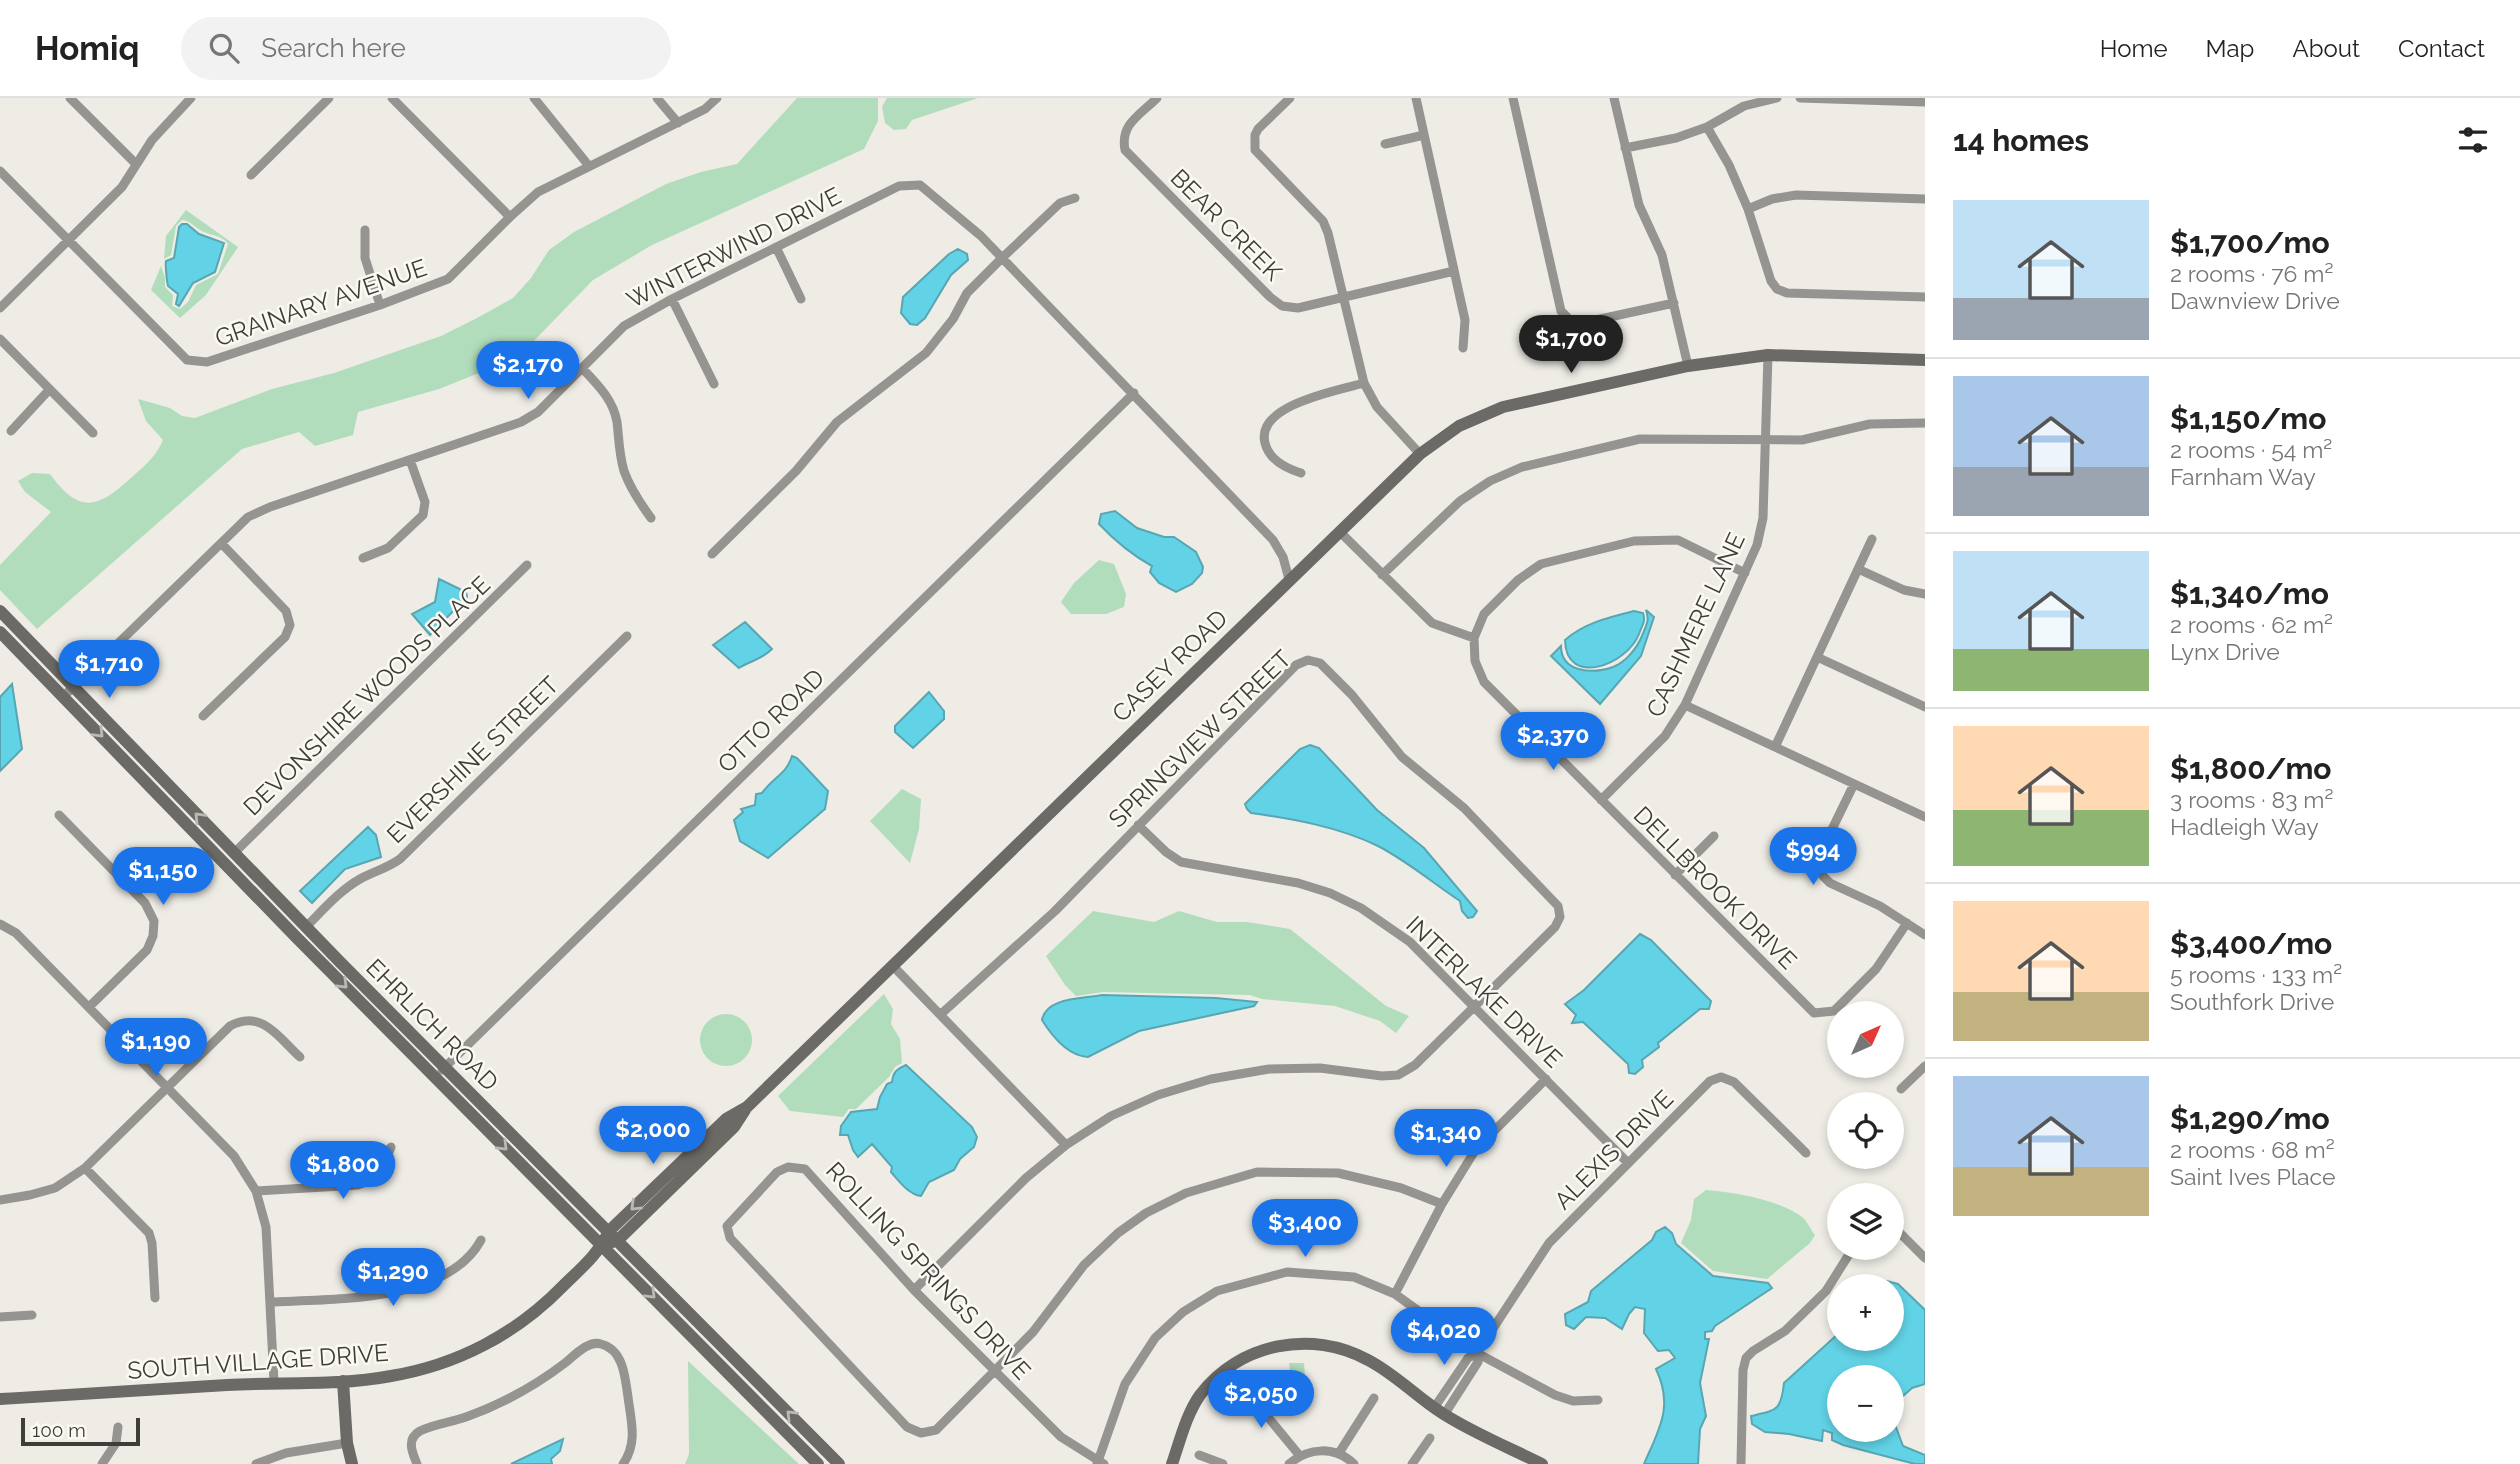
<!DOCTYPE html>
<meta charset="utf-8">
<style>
:root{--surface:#fff;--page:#f2f2f2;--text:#222;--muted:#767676;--line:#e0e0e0;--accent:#1a73e8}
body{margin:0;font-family:Raleway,sans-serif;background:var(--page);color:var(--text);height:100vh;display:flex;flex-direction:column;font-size:26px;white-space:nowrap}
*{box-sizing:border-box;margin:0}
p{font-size:23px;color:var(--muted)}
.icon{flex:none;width:38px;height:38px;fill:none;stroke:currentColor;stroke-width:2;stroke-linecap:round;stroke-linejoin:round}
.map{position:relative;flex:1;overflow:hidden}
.drawer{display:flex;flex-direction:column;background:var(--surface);width:595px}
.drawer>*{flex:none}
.needle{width:46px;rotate:45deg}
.fabs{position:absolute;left:1827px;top:903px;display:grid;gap:14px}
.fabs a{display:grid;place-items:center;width:77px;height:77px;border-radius:50%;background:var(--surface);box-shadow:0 4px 10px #0003;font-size:35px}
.scale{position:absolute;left:21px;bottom:18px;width:119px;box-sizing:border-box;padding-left:7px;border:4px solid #3e3d3a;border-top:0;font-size:19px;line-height:24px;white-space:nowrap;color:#3e3d3a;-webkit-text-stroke:5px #fbf9f2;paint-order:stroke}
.price{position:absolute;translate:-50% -60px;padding:0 16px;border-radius:24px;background:var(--accent);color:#fff;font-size:23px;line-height:46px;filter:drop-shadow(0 2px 4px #0008)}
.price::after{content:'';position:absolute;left:50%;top:42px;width:21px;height:16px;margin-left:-10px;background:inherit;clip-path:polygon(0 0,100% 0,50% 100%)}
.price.selected{background:#222;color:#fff}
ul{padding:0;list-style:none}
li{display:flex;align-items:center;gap:21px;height:175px;padding:0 28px}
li+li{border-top:2px solid var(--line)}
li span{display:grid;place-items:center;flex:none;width:196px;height:140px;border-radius:0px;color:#555}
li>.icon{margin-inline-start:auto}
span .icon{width:84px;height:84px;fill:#fffc;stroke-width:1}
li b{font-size:30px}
h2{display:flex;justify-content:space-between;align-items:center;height:84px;padding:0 28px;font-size:30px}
header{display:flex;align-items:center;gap:42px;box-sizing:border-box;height:98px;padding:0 35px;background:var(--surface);border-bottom:2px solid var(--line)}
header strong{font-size:33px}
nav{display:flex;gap:38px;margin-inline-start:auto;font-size:24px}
.search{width:490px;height:63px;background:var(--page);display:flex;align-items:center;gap:18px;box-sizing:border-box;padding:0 24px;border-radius:38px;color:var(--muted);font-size:26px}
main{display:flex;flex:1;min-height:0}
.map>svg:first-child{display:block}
.green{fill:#b1ddbc}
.water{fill:#62d3e6;stroke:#57a6b2;stroke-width:2;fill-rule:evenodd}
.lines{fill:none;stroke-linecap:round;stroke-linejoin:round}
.street{stroke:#959491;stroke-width:9}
.secondary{stroke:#6c6a66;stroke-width:12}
.oneway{stroke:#bbb9b3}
.labels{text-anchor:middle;stroke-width:5;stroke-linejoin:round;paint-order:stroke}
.street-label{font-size:24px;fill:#3e3d3a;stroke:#fbf9f2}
</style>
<header>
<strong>Homiq</strong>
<div class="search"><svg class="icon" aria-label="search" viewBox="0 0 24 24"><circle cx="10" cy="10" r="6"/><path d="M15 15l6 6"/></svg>Search here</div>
<nav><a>Home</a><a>Map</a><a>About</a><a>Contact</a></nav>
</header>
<main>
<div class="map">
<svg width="1925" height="1366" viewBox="0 0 1925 1366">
<rect width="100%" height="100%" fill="#eeece5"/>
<!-- green -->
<path class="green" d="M797 0H878V23L864 51 652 147 593 182 525 252 494 269 439 291 358 314 353 337 315 348 299 334 242 351 37 531 0 492V467L51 414 25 394 18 383 32 375 50 376C79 416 97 411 131 380 144 368 156 359 163 342L146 323 138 301 170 310 182 318 195 320 272 291 334 275 441 238 477 220 513 200 531 180 549 152 574 134 666 86 701 74 737 66Z
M887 0H978L912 22 906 31 894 32 885 25 882 9Z
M186 112 238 149 206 197 180 220 151 192 161 168 165 180V189L173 197 172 208 180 211 188 204 196 187 218 176 228 146C222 137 212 138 202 133 194 129 191 123 182 122L176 128 171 157 164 161 166 138Z
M1099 462 1114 466 1126 496 1124 509 1106 516H1071L1061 504 1074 485Z
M902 691 921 701 919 731 910 765 870 723Z
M1093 813 1154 824 1179 813 1217 824H1247L1290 831 1386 908 1409 918 1396 935 1380 923 1335 908 1262 901 1250 897 1103 894 1076 898 1065 887 1046 858Z
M884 896 893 911 891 926 900 941 902 965 895 969 889 979 856 1011H849L843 1019 790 1013 778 998Z
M700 942a26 26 0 1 1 52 0a26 26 0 1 1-52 0Z
M1706 1092C1733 1094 1780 1102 1802 1119 1807 1123 1811 1132 1815 1137L1810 1145 1767 1181 1713 1173 1681 1145 1691 1122 1694 1101Z
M688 1263 799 1366H685L689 1356Z
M1289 1265H1304L1305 1279 1291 1281Z"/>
<!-- water -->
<path class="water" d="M182 126H187L199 136 224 145 215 174 193 185 179 208 176 206 178 196 168 188C167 184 165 167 166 163L174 160 179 129Z
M958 151 967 156 968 162 951 177 925 220 917 227 910 226 901 215 903 199 949 156Z
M1115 413 1137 430 1164 439H1174L1196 454 1203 469 1202 475 1192 486 1176 494 1159 485 1150 474 1152 468C1132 457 1115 443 1099 426L1101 416Z
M439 481 466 494 467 499 430 537 412 516 435 504Z
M1646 512 1654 519 1641 558 1600 606 1551 558 1561 548C1561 575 1593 576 1613 569 1626 564 1637 550 1642 538 1646 527 1650 523 1646 512Z
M1634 513 1643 515C1646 524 1642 527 1639 536 1627 567 1566 590 1565 542 1584 525 1610 519 1634 513Z
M745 524 772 551C761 562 752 562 739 570L713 547Z
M12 586 22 651 0 673V599Z
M929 594 944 613V621L913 650 895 634V628Z
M1310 647 1319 650 1377 712 1424 750 1477 813 1473 819 1468 820 1462 813 1460 803C1433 785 1407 763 1378 748 1339 729 1294 721 1251 715L1247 711 1245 706 1300 651Z
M792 658 797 660 828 693 825 711 768 760 740 743 734 722 743 714 741 711 755 707 756 696 762 695C774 678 786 677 792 658Z
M368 729 376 737 381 759 345 771 312 805 300 793Z
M1640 836 1651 842 1711 903 1709 911H1700L1658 945 1659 949 1642 962 1643 969 1635 976 1629 975 1628 966 1583 924 1572 925 1576 917 1565 906 1584 892Z
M1102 897 1216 900 1257 904 1254 908 1139 933 1088 959C1068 958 1052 938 1042 922 1046 899 1083 901 1102 897Z
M906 967 972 1029 977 1039 974 1049 960 1061 954 1072 929 1084 921 1098C908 1096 899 1083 891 1074L892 1069 872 1046 858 1059 853 1052 848 1037H840L841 1028 851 1014 877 1011 880 999 887 986 892 984C893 974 897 971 906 967Z
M1665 1129 1672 1135 1676 1146 1713 1178 1768 1185 1772 1190 1715 1228 1712 1233 1705 1234V1241H1709L1700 1285 1706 1318 1700 1331 1698 1366H1644C1659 1331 1674 1309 1656 1271L1675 1260 1669 1252 1658 1253 1644 1235 1645 1211 1635 1209 1629 1216 1622 1231 1605 1220 1586 1219 1574 1231 1566 1227 1565 1216 1588 1204 1591 1193 1652 1142 1656 1134Z
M1887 1183 1898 1186 1925 1212V1286L1912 1290 1892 1308 1893 1321 1903 1348 1925 1357V1366H1915L1843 1347 1832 1342V1335L1823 1332 1822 1343 1789 1336 1765 1334 1752 1326 1751 1318C1777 1312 1781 1313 1784 1285L1839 1235V1241H1892V1188H1879ZM1839 1279H1892V1332H1839Z
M563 1341 560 1353 551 1361 552 1366H511Z"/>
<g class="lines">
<!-- street -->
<path class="street" d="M70 0 136 66
M392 0 510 119
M534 0 589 68
M657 0 678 25
M1157 0C1140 17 1120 26 1125 52L1270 199 1282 208 1298 210 1454 173
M1290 0 1258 31 1255 37V52L1323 123 1328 135 1364 285 1377 309 1420 356
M1416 0 1465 222 1463 250
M1513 0 1561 213 1570 222 1582 225 1674 205
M1614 0 1639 107 1662 157 1688 268
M1800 0 1925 4
M1707 29 1729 67 1748 111 1771 183 1777 191 1787 195 1925 199
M1385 46 1424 37
M1625 50 1676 40 1707 29 1744 8 1777 0
M0 73 187 262 207 264 380 207 448 181 510 119 538 94 705 11 717 0
M251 77 329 0
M1748 111 1772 101 1796 97 1925 101
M365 132V160L380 207
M776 149 801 201
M672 201 714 286
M0 210 122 89 152 42 191 0
M0 241 93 335
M582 270C597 286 613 301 617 324 619 341 619 356 624 373 630 390 640 405 651 420
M11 333 49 292
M1301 375C1285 370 1269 362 1265 345 1255 307 1339 292 1364 285
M1339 433 1432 525 1474 540
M712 456 796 373 837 324 926 255 953 221 967 195 1002 160 1060 105 1075 100
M363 460 388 450 423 417 425 404 410 362
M1858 471 1904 492 1925 496
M1745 475 1678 442 1634 443 1541 466 1518 482 1484 516 1474 540 1475 563 1484 584 1814 915 1834 913 1876 871 1907 825
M1382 477 1460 403 1490 383 1522 369 1640 341 1802 342 1870 326 1925 325
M1817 559 1925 609
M64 598 248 419 270 409 521 324 538 314 624 228 672 201 899 88 920 87 981 138 1273 442 1283 459 1289 481
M1685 607 1925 719
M203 618 285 539 290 527 286 513 221 445
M1775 649 1872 441
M1854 686 1820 756 1823 778 1830 785 1880 808 1925 837
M1601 702 1665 638 1685 607 1757 447 1763 420 1768 257
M59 717 145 805 154 823 153 838 147 852 89 909
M1138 727 1166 754 1181 764 1298 785 1330 795 1361 810 1410 844 1628 1065
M234 755 527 467
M1675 777 1714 738
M0 826 16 835 234 1058 256 1093 266 1129 274 1284
M306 829C323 812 339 793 360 781 374 773 386 771 400 761L627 538
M893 868 1066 1047
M442 972 1134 295
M1901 991 1925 968
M85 1070 149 1135 152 1145 155 1200
M256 1093 358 1087C377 1081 384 1067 391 1049
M0 1102 30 1097 55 1090 85 1070 230 928C262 911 278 939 300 959
M1892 1127 1925 1160
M914 1192 1026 1080 1066 1047 1111 1018 1158 997 1211 981 1269 971 1320 970 1382 978 1398 977 1415 967 1555 829 1560 819 1558 808 1464 710 1402 659 1352 597 1320 565 1308 562 1296 567 1055 813 941 916
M1395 1196 1442 1106 1476 1051 1546 981
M270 1204C332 1201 447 1205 481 1142
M0 1219 32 1217
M1244 1290 1300 1358
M1434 1310 1468 1260 1477 1255 1549 1145 1710 983 1721 979 1734 984 1806 1055
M1444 1317 1478 1264 1477 1255
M1339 1355 1374 1300
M1199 1357 1223 1366
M102 1366 116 1345 118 1329
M256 1366 286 1355 347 1345
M417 1366C412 1354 406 1341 420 1333 434 1326 452 1324 466 1319 502 1306 535 1288 565 1265 574 1258 588 1242 601 1246 624 1252 625 1280 628 1299 631 1323 638 1345 623 1366
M1097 1366 1125 1286 1155 1240 1183 1214 1217 1193 1287 1174 1354 1179 1395 1196 1477 1255 1555 1297 1573 1303 1598 1302
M1104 1366 1061 1339 914 1192 805 1071 788 1069 777 1074 727 1128 730 1140 907 1329 921 1335 936 1332 1033 1234 1084 1167 1118 1135 1146 1115 1186 1095 1257 1074 1338 1075 1401 1090 1442 1106
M1289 1366C1309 1349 1335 1348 1354 1366
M1412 1366 1430 1340
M1741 1366 1743 1272 1746 1260 1753 1253 1785 1233 1826 1193 1853 1150"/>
<!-- secondary -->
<path class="secondary" d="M0 513 339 863 839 1366
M0 534 296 839 818 1366
M612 1144 618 1142 734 1029 745 1012
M343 1283 347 1345 352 1366
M0 1301C76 1297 152 1292 227 1287 282 1284 338 1288 391 1278 457 1267 516 1236 562 1189 579 1172 599 1156 609 1133L726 1021 747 1009 1420 356 1459 328 1503 309 1688 268 1768 257 1925 262
M1172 1366C1180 1343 1186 1317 1200 1297 1239 1245 1312 1231 1368 1262 1395 1276 1417 1299 1442 1315 1473 1335 1510 1350 1542 1366"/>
</g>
<!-- one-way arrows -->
<defs><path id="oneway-chevron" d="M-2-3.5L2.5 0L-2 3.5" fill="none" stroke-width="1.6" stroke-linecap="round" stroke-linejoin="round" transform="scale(1.75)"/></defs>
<g class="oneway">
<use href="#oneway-chevron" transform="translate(99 635) rotate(46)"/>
<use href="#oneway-chevron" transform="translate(199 719) rotate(-134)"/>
<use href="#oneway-chevron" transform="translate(343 886) rotate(45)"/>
<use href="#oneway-chevron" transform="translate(503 1048) rotate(45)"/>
<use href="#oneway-chevron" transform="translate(635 1108) rotate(136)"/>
<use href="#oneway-chevron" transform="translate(651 1196) rotate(45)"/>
<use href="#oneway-chevron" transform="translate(791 1317) rotate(-135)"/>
</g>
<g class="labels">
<!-- street labels -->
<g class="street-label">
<text transform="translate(1226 127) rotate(45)" y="8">BEAR CREEK</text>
<text transform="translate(734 150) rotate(-27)" y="8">WINTERWIND DRIVE</text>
<text transform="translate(321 205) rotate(-19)" y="8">GRAINARY AVENUE</text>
<text transform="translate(1696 527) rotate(-65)" y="8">CASHMERE LANE</text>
<text transform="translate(1170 568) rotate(-44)" y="8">CASEY ROAD</text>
<text transform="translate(367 598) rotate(-44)" y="8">DEVONSHIRE WOODS PLACE</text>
<text transform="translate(771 623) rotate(-44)" y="8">OTTO ROAD</text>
<text transform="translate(1200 641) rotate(-44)" y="8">SPRINGVIEW STREET</text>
<text transform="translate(473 662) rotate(-44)" y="8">EVERSHINE STREET</text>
<text transform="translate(1715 790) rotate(45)" y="8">DELLBROOK DRIVE</text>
<text transform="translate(1484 894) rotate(44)" y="8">INTERLAKE DRIVE</text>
<text transform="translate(432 927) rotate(45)" y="8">EHRLICH ROAD</text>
<text transform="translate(1614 1052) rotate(-45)" y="8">ALEXIS DRIVE</text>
<text transform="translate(928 1173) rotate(47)" y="8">ROLLING SPRINGS DRIVE</text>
<text transform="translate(258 1264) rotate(-4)" y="8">SOUTH VILLAGE DRIVE</text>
</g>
</g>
</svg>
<div class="fabs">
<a><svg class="needle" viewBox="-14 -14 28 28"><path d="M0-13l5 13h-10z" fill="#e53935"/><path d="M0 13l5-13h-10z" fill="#767676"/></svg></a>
<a><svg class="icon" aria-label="locate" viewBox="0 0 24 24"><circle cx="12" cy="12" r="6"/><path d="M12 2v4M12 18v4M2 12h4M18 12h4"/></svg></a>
<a><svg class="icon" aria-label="layers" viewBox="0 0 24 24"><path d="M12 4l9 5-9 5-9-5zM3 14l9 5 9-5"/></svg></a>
<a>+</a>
<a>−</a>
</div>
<div class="scale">100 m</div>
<b class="price selected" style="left:1571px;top:277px">$1,700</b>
<b class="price" style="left:528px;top:303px">$2,170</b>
<b class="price" style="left:109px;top:602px">$1,710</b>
<b class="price" style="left:1553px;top:674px">$2,370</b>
<b class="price" style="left:1813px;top:789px">$994</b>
<b class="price" style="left:163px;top:809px">$1,150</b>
<b class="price" style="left:156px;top:980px">$1,190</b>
<b class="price" style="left:653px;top:1068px">$2,000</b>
<b class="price" style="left:1446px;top:1071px">$1,340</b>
<b class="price" style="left:343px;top:1103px">$1,800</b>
<b class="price" style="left:1305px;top:1161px">$3,400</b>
<b class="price" style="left:393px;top:1210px">$1,290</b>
<b class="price" style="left:1444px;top:1269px">$4,020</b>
<b class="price" style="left:1261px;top:1332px">$2,050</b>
</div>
<section class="drawer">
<h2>14 homes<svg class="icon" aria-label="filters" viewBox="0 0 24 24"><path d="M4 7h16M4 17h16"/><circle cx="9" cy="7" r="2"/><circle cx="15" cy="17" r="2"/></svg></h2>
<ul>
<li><span style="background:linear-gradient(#bfe0f5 70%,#9aa5b1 0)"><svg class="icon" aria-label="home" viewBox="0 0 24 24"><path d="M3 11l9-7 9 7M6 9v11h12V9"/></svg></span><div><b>$1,700/mo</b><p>2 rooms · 76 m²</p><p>Dawnview Drive</p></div></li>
<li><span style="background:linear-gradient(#a9c7e8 65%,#9aa5b1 0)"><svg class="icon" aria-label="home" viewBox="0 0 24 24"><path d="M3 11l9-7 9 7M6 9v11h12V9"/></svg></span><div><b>$1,150/mo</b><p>2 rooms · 54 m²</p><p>Farnham Way</p></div></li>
<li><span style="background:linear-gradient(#bfe0f5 70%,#8fb573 0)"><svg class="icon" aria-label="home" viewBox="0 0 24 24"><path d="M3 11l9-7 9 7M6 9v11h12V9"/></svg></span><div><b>$1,340/mo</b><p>2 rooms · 62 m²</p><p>Lynx Drive</p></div></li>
<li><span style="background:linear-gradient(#ffd9b3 60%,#8fb573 0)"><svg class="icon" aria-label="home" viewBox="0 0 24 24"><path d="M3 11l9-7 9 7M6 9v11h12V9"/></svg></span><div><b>$1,800/mo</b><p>3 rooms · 83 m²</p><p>Hadleigh Way</p></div></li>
<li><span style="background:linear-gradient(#ffd9b3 65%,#c2b280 0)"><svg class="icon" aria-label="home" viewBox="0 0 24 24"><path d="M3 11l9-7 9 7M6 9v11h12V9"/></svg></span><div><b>$3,400/mo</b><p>5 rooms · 133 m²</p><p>Southfork Drive</p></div></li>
<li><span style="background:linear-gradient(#a9c7e8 65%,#c2b280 0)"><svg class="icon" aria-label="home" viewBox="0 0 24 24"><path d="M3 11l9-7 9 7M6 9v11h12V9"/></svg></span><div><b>$1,290/mo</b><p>2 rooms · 68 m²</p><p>Saint Ives Place</p></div></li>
</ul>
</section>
</main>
